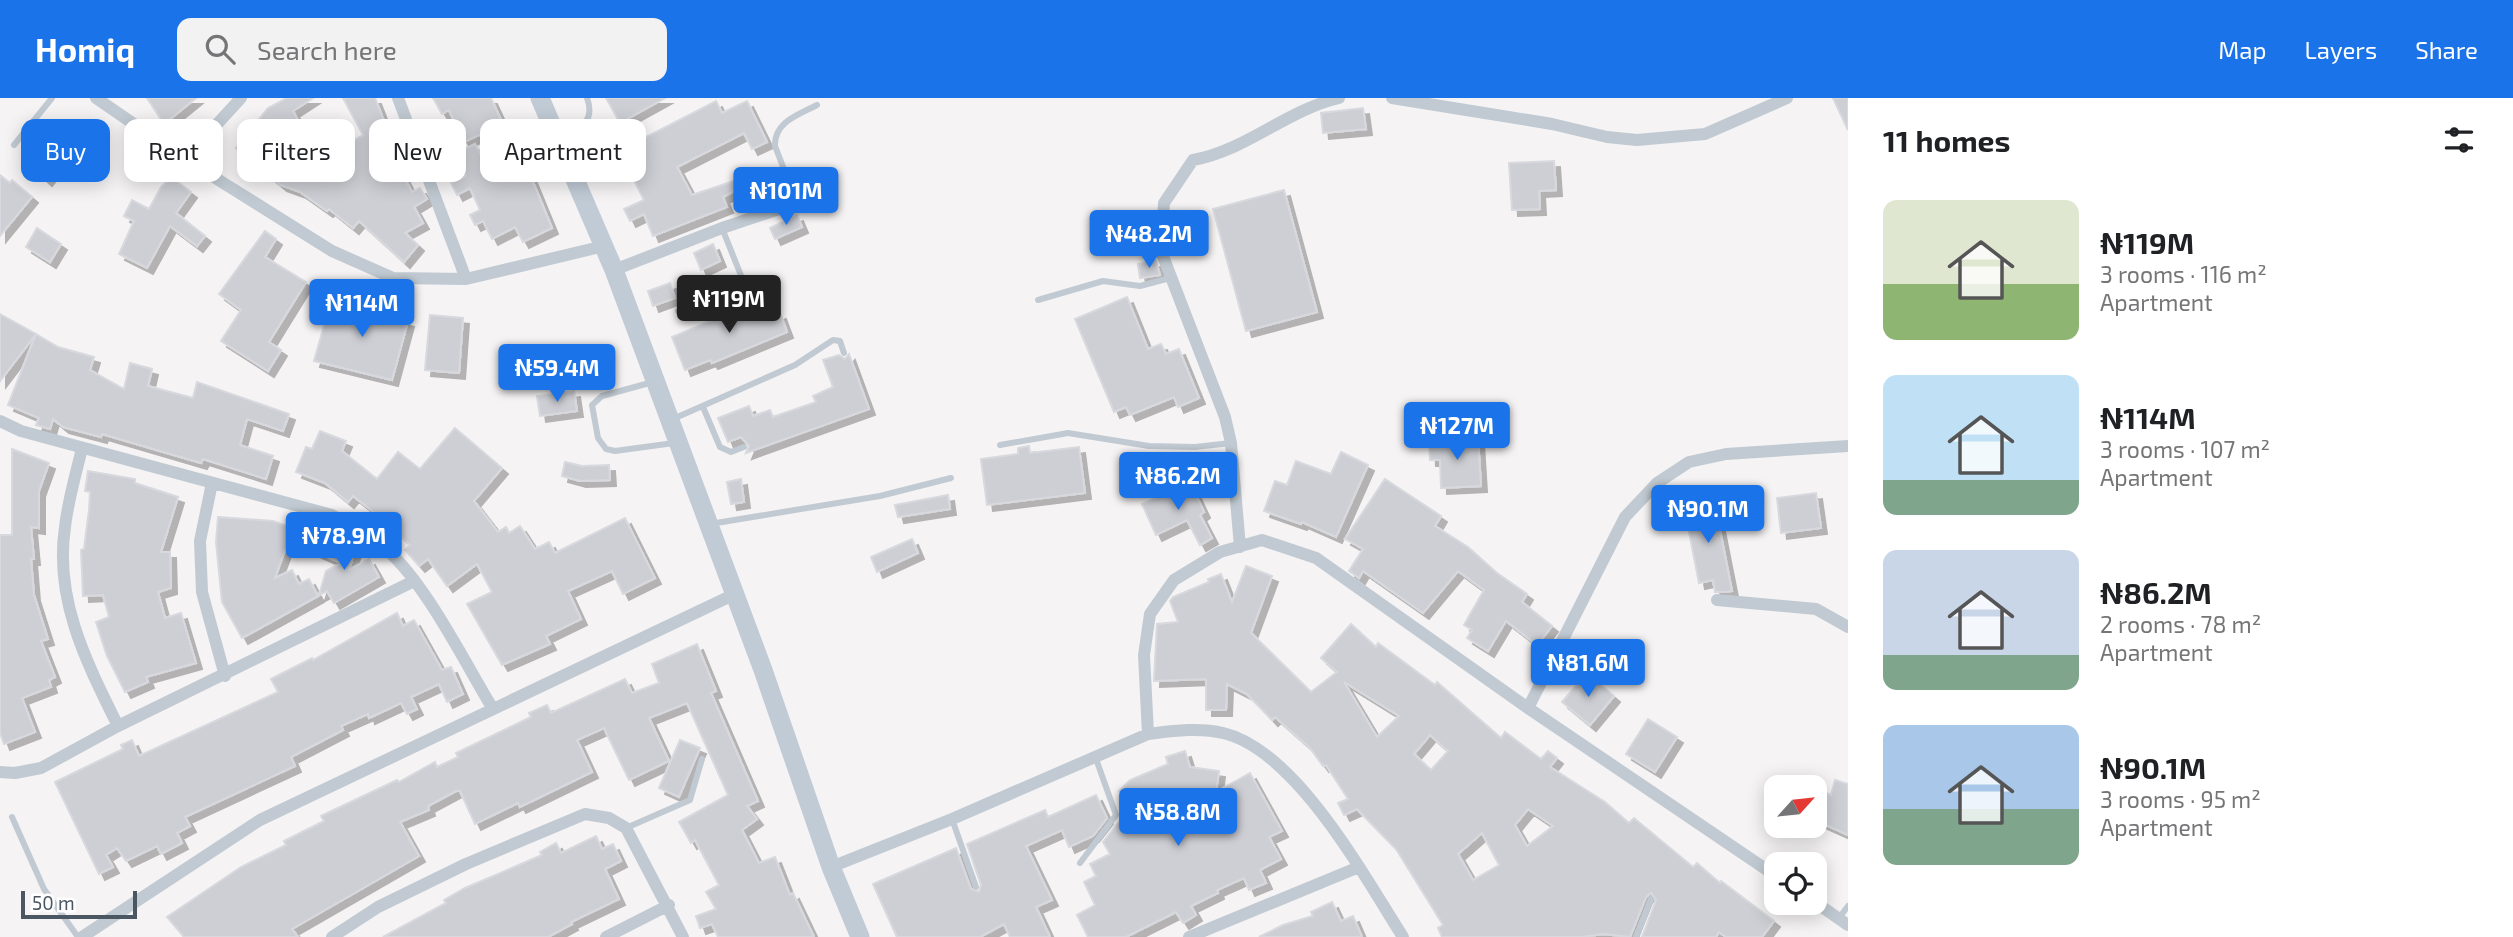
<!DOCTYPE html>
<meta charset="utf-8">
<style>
:root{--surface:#fff;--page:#f2f2f2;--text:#202124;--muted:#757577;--accent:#1a73e8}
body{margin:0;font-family:"Exo 2",sans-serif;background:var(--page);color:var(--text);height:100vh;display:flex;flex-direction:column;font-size:26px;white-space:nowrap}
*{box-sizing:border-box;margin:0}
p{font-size:23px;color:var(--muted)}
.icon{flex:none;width:38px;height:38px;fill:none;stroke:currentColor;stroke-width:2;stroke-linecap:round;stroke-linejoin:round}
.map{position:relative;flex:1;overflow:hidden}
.panel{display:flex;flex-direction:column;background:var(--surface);width:665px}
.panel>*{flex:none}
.hud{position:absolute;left:21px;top:21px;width:665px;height:63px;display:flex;gap:14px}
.needle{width:46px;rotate:63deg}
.controls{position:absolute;left:1764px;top:677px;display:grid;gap:14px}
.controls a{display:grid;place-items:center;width:63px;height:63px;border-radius:14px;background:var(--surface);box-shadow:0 4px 18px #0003;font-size:35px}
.scale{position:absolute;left:21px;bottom:18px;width:116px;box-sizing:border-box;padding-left:7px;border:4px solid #4a5661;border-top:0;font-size:19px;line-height:24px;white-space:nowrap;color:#4a5661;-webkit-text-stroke:5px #fff;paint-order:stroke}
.price{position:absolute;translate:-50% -60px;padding:0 16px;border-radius:7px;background:var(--accent);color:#fff;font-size:23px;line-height:46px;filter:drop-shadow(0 2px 4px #0008)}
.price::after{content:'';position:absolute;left:50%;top:42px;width:21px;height:16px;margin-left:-10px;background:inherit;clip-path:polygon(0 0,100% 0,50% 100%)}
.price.active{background:#222;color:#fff}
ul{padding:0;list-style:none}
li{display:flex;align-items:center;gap:21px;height:175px;padding:0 35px}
li span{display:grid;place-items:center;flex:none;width:196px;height:140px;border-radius:14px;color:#555}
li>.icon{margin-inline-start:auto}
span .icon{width:84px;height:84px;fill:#fffc;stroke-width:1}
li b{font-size:30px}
h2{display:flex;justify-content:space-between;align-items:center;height:84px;padding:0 35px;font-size:30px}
.pill{padding:0 24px;border-radius:14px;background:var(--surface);box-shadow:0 4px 18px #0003;font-size:24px;line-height:63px}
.pill.active{background:var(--accent);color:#fff}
header{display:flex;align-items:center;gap:42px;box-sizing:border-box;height:98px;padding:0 35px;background:var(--accent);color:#fff}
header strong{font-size:33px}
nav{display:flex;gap:38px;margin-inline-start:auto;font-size:24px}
.search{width:490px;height:63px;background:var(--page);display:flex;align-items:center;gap:18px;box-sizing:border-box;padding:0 24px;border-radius:14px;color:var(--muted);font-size:26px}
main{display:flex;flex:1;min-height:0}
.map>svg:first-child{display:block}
.building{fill:#cdcfd5;stroke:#d7d9de;stroke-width:2;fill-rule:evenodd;filter:url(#shadow)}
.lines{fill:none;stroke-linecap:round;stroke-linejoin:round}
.service{stroke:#c1cad2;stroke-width:6}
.minor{stroke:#c1cad2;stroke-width:12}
.secondary{stroke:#c1cbd6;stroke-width:19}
</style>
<header>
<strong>Homiq</strong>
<div class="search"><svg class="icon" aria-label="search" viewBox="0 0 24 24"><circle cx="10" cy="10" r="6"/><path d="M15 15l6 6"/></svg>Search here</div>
<nav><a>Map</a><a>Layers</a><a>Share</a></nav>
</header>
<main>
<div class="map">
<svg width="1848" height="839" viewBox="0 0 1848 839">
<defs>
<filter id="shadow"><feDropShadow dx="6" dy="6" stdDeviation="0" flood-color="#0004"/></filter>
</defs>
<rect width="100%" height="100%" fill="#f5f3f3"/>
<!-- building -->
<path class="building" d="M147 0H196L164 26Z
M287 0H313L293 13 306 38 317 28 338 51 363 37 343 0H375L397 56 405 53 409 63 398 68 412 94 420 90 427 101 414 109 423 125 405 135 418 147 404 164 359 123 353 130 329 111 327 113 300 94 281 87 236 50 268 10Z
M433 0H491L503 26 464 44 449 12 442 16Z
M606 0H665L620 25Z
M1833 0H1848V32Z
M716 3 722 15 747 3 767 44 752 51 744 35 677 69 692 97 743 80 746 87 723 99 727 109 653 138 644 116 630 123 624 111 644 102 619 53Z
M1363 10 1366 31 1323 35 1321 15Z
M65 34 76 45 46 82 32 69Z
M475 46 489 74 524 62 552 130 523 144 515 129 492 141 483 123 475 127 470 117 480 112 470 90 457 97 451 85 466 78 455 56Z
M1554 63 1556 92 1539 93 1540 111 1512 112 1509 65Z
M0 77 10 85 12 82 32 99 0 138Z
M171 79 191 94 176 115 205 138 197 148 170 128 147 170 119 156 134 123 124 118 132 102 149 111 161 89Z
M1284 92 1317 214 1246 233 1213 111Z
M797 117 802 129 775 141 770 130Z
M37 130 61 146 50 164 26 149Z
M265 133 276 141 265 159 306 184 269 244 281 252 268 273 221 243 241 212 219 196Z
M713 146 720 163 701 172 694 155Z
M1156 163 1160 177 1140 180 1138 166Z
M670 185 675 200 653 208 648 193Z
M366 193H378L377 214 408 223 392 282 314 263 331 203 365 214Z
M1127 199 1148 251 1161 246 1166 256 1179 251 1199 300 1178 309 1174 299 1130 317 1126 309 1114 314 1075 221Z
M765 200 772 218 780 215 787 234 712 265 710 262 685 272 672 239Z
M0 216 36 236 0 283Z
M430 217 463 220 459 275 425 272Z
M36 236 58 249 94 259 90 272 124 291 130 265 152 271 148 288 193 300 197 284 289 316 283 333 247 321 240 347 273 358 266 381 203 361 201 365 102 336 101 339 63 329 53 321 50 331 36 327 39 320 8 307Z
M849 256 869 311 746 355 749 348 741 339 728 344 718 320 749 308 753 318 770 312 773 319 816 304 813 298 833 289 823 262 839 257 845 261Z
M574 293 577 313 540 318 537 298Z
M455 330 502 370 474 403 498 434 506 429 509 435 520 428 535 451 549 444 555 455 625 420 655 480 623 496 612 473 568 493 581 521 546 538 550 546 502 567 467 506 492 494 477 466 447 488 428 461 419 468 405 452 410 447 379 418 353 398 348 404 325 385 296 374 306 349 312 351 320 333 346 343 342 353 377 381 398 354 420 371Z
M1478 340 1481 388 1441 390 1440 362H1430L1429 343Z
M1029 348 1030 355 1079 349 1085 395 987 407 981 361 1018 356V350Z
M12 351 49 365 39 393V430L31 429 34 461H31L34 497 48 541 41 543 55 579 49 582 51 589 22 600 35 634 4 646 0 635V437H12Z
M1341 354 1368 367 1336 439 1302 424 1301 426 1264 413 1275 383 1287 387 1296 363 1331 376Z
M565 364 582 368 609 367 610 382 580 383 562 378Z
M88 373 135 381V385L178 399 161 454H170L171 490 158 494 165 520 181 515 196 565 146 579 148 584 125 594 107 558 96 524 109 519 103 497 83 498 81 452 84 451 89 412 90 394 85 393Z
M741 381 744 404 731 406 727 384Z
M1385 381 1441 418 1435 428 1468 449 1497 475 1527 496 1522 504 1552 528 1537 547 1506 523 1488 553 1467 540 1472 532 1464 527 1484 492 1458 473 1423 515 1363 473 1359 480 1349 473 1363 451 1345 441Z
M1190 384 1204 414 1200 417 1212 440 1200 447 1187 422 1156 437 1142 406Z
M1816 395 1821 430 1781 435 1777 400Z
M948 397 950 411 898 419 895 407Z
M1714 402 1732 493 1725 494H1715L1713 482 1699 485 1684 408Z
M218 419 273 423 293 430 275 480 292 472 299 486 309 481 318 498 242 540 222 504 216 444Z
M912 441 918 455 877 474 871 459Z
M321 443 355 452 349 472 369 461 379 479 334 505 327 493 319 497 326 473 341 465 316 454Z
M1246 468 1272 478 1251 535 1311 594 1337 574 1321 560 1351 526 1376 549 1378 545 1435 587 1437 584 1501 640 1505 634 1541 661 1548 653 1557 660 1550 669 1605 704 1629 725 1634 720 1693 769 1697 765 1720 785 1721 783 1774 823 1762 839H1726L1719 834 1716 839H1642L1656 802 1651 795 1646 799 1630 839 1603 836 1583 839H1442L1438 830 1443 827 1396 751 1357 711 1344 717 1338 705 1348 701 1326 667 1323 668 1310 650 1275 619 1272 622 1247 596 1227 586 1226 612H1206V581L1154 583 1157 526 1178 524 1170 503 1173 499 1209 484 1208 481 1221 476 1232 504ZM1344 584 1399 618 1377 639ZM1430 637 1448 653 1431 672 1414 656ZM1528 711 1553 728 1527 748 1515 727ZM1482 735 1499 767 1473 782 1458 756Z
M397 515 403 528 414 522 442 572 451 569 463 596 447 604 439 586 411 599 417 611 407 616 401 605 369 620 368 616 341 628 343 632 291 659 295 668 185 719 190 728 177 735 182 745 161 756 157 748 126 763 117 750 106 757 113 769 99 776 55 684 123 651 121 647 132 642 139 658 278 594 271 581 312 560 313 562Z
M697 546 716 593 711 595 758 703 747 708 757 721 742 732 759 765 775 759 790 797 793 795 814 839H718L712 826 700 830 696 818 716 811 706 794 719 787 695 742 691 745 679 724 728 697 687 605 649 620 669 663 629 682 604 630 577 642 592 674 520 709 518 705 475 726 460 693H456L428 708 429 712 400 724 419 758 292 831 298 839H184L167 819 241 769 286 747 284 743 324 723 321 718 397 682 399 684 435 664 437 669 458 659 456 655 531 619 529 615 547 607 551 615 625 581 632 595 659 585 652 566Z
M1587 575 1614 598 1590 627 1562 604Z
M1648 621 1677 639 1655 674 1626 656Z
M680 642 700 650 679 699 659 690Z
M1185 653 1190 669 1219 673 1216 694 1250 675 1282 733 1269 739 1281 761 1260 772 1266 785 1249 792 1244 780 1217 792 1218 795 1191 808 1196 817 1183 825 1176 814 1126 839H1088L1077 817 1095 807 1084 784 1096 778 1090 766 1110 756 1103 744 1117 726 1139 714 1119 693 1130 682 1168 666 1166 659Z
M1835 682 1848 686V737L1815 722V690L1831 697Z
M1096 697 1107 720 1093 738 1069 749 1062 732 1026 748 1052 802 1036 809 1050 839H1010L1004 826 980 839H897L873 786 956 750 971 791 979 794 981 787 967 746 1045 712 1048 719Z
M596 738 602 751 613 746 621 763 605 771 619 801 571 824 572 826 548 839H383L446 805 444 802 465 790 542 757 540 754 556 745 561 755Z
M1332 804 1341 823 1353 818 1362 839H1259L1283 827 1313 818 1311 814Z"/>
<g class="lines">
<!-- service -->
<path class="service" d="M561 43C579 31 596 24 587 0
M14 47 52 0
M797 105 775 48C774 24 798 17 817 7
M1038 202 1103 183 1140 188 1170 180
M678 213 739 193 742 180 722 130
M653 284 602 298 592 307 598 340 606 351 615 353 674 345
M703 309 720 349 731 354 744 349
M673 321 795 267 833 242 840 243 844 255
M1000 347 1068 335 1149 348 1195 349 1231 345
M710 426 880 398 951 380
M12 719 44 791 78 839
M952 721 976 789
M626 730 690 702 702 661
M1080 765 1116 717 1095 658
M1839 820 1848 808
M1636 839 1651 801"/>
<!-- minor -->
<path class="minor" d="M96 0 185 61 332 153 393 180 466 181 604 148
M398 0 466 181
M1392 0 1552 26 1607 39 1637 42 1705 36 1787 0
M185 61 241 0
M614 172 722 130 797 105
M0 323 21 333 332 417C350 428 371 437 387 452 426 486 465 565 493 611
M82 350C76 376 68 402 65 429 54 502 87 565 118 628
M212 385 200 443 202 494 225 578
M1240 449 1231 345 1225 319 1161 153 1164 105 1193 62C1245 53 1287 12 1339 0
M1717 502 1816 511 1848 529
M1528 610 1625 419 1657 385 1689 364 1726 356 1848 348
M1148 636 1144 557 1150 516 1174 482 1220 454 1262 442 1316 460 1528 610 1776 778
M0 674 15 675 41 670 118 628 414 483
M831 769 952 721 1148 636C1172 633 1199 629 1223 635 1296 652 1364 778 1403 839
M1815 804 1848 827
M82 839 260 722 735 496
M332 839 378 809 466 766 585 716 609 720 626 730 683 839
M606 839 669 807
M1189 839 1359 769"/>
<!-- secondary -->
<path class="secondary" d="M540 0 614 172 763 572 831 769 860 839"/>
</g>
</svg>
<div class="controls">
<a><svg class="needle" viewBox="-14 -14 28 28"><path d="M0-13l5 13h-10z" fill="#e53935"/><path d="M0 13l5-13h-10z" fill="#757577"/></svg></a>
<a><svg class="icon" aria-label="locate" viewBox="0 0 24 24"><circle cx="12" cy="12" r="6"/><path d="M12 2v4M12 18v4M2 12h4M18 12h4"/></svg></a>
</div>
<div class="scale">50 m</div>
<b class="price" style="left:786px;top:129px">₦101M</b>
<b class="price" style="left:1149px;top:172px">₦48.2M</b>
<b class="price active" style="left:729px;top:237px">₦119M</b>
<b class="price" style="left:362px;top:241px">₦114M</b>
<b class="price" style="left:557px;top:306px">₦59.4M</b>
<b class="price" style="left:1457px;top:364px">₦127M</b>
<b class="price" style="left:1178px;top:414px">₦86.2M</b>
<b class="price" style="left:1708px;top:447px">₦90.1M</b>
<b class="price" style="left:344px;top:474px">₦78.9M</b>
<b class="price" style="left:1588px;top:601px">₦81.6M</b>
<b class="price" style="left:1178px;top:750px">₦58.8M</b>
<div class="hud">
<a class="pill active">Buy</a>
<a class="pill">Rent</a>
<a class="pill">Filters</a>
<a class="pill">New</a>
<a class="pill">Apartment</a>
</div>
</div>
<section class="panel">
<h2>11 homes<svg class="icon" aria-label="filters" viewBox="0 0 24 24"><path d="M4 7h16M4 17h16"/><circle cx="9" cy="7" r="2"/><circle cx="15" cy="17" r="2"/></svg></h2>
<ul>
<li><span style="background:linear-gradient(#dfe7d0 60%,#8fb573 0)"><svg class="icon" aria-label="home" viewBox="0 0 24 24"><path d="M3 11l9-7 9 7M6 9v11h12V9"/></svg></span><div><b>₦119M</b><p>3 rooms · 116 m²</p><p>Apartment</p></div></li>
<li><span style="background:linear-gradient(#bfe0f5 75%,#7fa58c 0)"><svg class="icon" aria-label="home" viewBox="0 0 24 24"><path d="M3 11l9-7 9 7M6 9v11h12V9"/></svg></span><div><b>₦114M</b><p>3 rooms · 107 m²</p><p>Apartment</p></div></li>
<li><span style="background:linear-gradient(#c9d6e8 75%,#7fa58c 0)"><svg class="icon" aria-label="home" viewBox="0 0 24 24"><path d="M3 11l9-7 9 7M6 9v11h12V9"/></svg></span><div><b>₦86.2M</b><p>2 rooms · 78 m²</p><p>Apartment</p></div></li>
<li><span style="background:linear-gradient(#a9c7e8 60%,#7fa58c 0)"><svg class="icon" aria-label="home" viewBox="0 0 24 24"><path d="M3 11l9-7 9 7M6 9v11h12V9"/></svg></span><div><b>₦90.1M</b><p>3 rooms · 95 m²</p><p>Apartment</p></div></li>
</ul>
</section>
</main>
